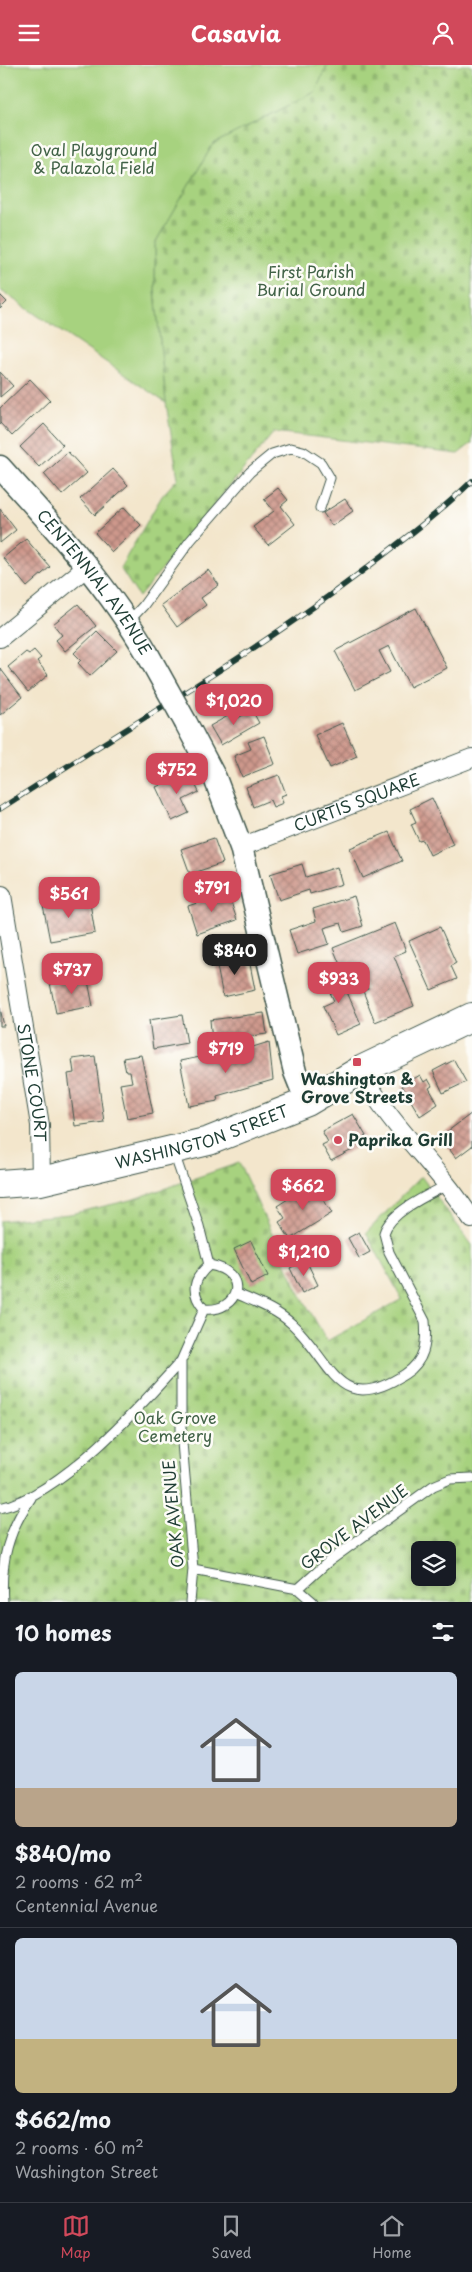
<!DOCTYPE html>
<meta charset="utf-8">
<style>
:root{--surface:#171b24;--page:#20242c;--text:#f1f3f6;--muted:#9ea1a6;--line:#363941;--accent:#d1495b}
body{margin:0;font-family:"Playpen Sans",sans-serif;background:var(--page);color:var(--text);height:100vh;display:flex;flex-direction:column;font-size:19px;white-space:nowrap}
*{box-sizing:border-box;margin:0}
p{font-size:16px;color:var(--muted)}
.icon{flex:none;width:28px;height:28px;fill:none;stroke:currentColor;stroke-width:2;stroke-linecap:round;stroke-linejoin:round}
.map{position:relative;height:1537px;overflow:hidden}
.sheet{display:flex;flex-direction:column;background:var(--surface);flex:1}
.sheet>*{flex:none}
.fabs{position:absolute;left:411px;top:1476px;display:grid;gap:10px}
.fabs a{display:grid;place-items:center;width:45px;height:45px;border-radius:8px;background:var(--surface);box-shadow:0 2px 8px #0003;font-size:25px}
.price{position:absolute;translate:-50% -42px;padding:0 11px;border-radius:10px;background:var(--accent);color:#fff;font-size:16px;line-height:32px;filter:drop-shadow(0 1px 2px #0008)}
.price::after{content:'';position:absolute;left:50%;top:30px;width:15px;height:11px;margin-left:-8px;background:inherit;clip-path:polygon(0 0,100% 0,50% 100%)}
.price.on{background:#222;color:#fff}
ul{padding:0;list-style:none}
li{display:grid;align-content:center;gap:10px;height:265px;padding:0 15px}
li+li{border-top:1px solid var(--line)}
li span{display:grid;place-items:center;height:155px;border-radius:8px;color:#555}
li>.icon{margin-inline-start:auto}
span .icon{width:90px;height:90px;fill:#fffc;stroke-width:1}
li b{font-size:21px}
h2{display:flex;justify-content:space-between;align-items:center;height:60px;padding:0 15px;font-size:21px}
header{display:flex;justify-content:space-between;align-items:center;height:65px;padding:0 15px;background:var(--accent);color:#fff;font-size:22px;font-weight:700}
.menu{display:flex;justify-content:space-around;align-items:center;height:70px;border-top:1px solid var(--line);background:var(--surface);font-size:14px;color:var(--muted)}
.menu a{display:grid;justify-items:center;gap:2px}
.menu .on{color:var(--accent)}
.map>svg:first-child{display:block}
.cemetery{fill:url(#cemetery-stones);stroke:#63885a;fill-rule:evenodd}
.park{fill:#a7d27f;stroke:#63885a}
.building{fill:url(#building-cross-hatch)}
.lines{fill:none;stroke-linecap:round;stroke-linejoin:round}
.service-casing{stroke:#3f564b;stroke-width:11}
.minor-casing{stroke:#3f564b;stroke-width:20}
.tertiary-casing{stroke:#3f564b;stroke-width:25}
.primary-casing{stroke:#3f564b;stroke-width:30}
.service{stroke:#fff;stroke-width:9}
.minor{stroke:#fff;stroke-width:18}
.tertiary{stroke:#fff;stroke-width:22}
.primary{stroke:#fff;stroke-width:28}
.rail-casing{stroke:#1f3d34;stroke-width:5.5}
.rail{stroke:#fdfcf7;stroke-width:4;stroke-dasharray:11;stroke-linecap:butt}
.tertiary-bridge-casing{stroke:#3f564b;stroke-width:25;stroke-linecap:butt}
.tertiary-bridge{stroke:#fff;stroke-width:22}
.poi-dot{fill:#d1495b;stroke:#fdfcf7;stroke-width:2}
.labels{text-anchor:middle;stroke-width:5;stroke-linejoin:round;paint-order:stroke}
.park-label{font-size:16px;fill:#416247;stroke:#fdfcf7}
.street-label{font-size:16px;fill:#1f3d34;stroke:#fdfcf7}
.poi-label{font-size:16px;font-weight:bold;fill:#1f3d34;stroke:#fdfcf7}
</style>
<header><svg class="icon" aria-label="menu" viewBox="0 0 24 24"><path d="M4 6h16M4 12h16M4 18h16"/></svg>Casavia<svg class="icon" aria-label="person" viewBox="0 0 24 24"><circle cx="12" cy="8" r="4"/><path d="M4 21q1-7 8-7t8 7"/></svg></header>
<div class="map">
<svg width="472" height="1537" viewBox="0 0 472 1537">
<defs>
<pattern id="cemetery-stones" width="16" height="16" patternUnits="userSpaceOnUse" patternTransform="scale(1.25)"><rect width="16" height="16" fill="#a7d27f"/><path d="M2 7V4a2 2 0 0 1 4 0v3zM10 15v-3a2 2 0 0 1 4 0v3z" fill="#8fb56e"/></pattern>
<pattern id="building-cross-hatch" width="8" height="8" patternUnits="userSpaceOnUse" patternTransform="scale(1.25)"><rect width="8" height="8" fill="#ce988c"/><path d="M0 0l8 8M0 8l8-8" fill="none" stroke="#a77d73"/></pattern>
</defs>
<rect width="100%" height="100%" fill="#fdfcf7"/>
<filter id="ink" filterUnits="userSpaceOnUse"><feTurbulence type="fractalNoise" baseFrequency=".02" numOctaves="2"/><feDisplacementMap in="SourceGraphic" scale="10" xChannelSelector="R" yChannelSelector="G"/><feConvolveMatrix kernelMatrix="1 2 1 2 8 2 1 2 1" color-interpolation-filters="sRGB"/></filter>
<filter id="wash" filterUnits="userSpaceOnUse"><feTurbulence type="fractalNoise" baseFrequency=".0096" numOctaves="4" result="noise"/><feDisplacementMap in="SourceGraphic" scale="20" xChannelSelector="R" yChannelSelector="G"/><feGaussianBlur stdDeviation="1.12" result="paint"/><feColorMatrix in="noise" values="0 0 0 0 0 0 0 0 0 0 0 0 0 0 0 0 0 1.4 0 .05"/><feComposite in="paint" operator="in"/></filter>
<g filter="url(#wash)">
<rect width="100%" height="100%" fill="#f3e6cc"/>
<!-- cemetery -->
<path class="cemetery" d="M327 0H472V378L458 389 274 367 139 532 120 503 162 431 178 413 166 338 155 226V178L213 79 315 27Z
M239 1098 298 1225 327 1276 402 1234 366 1168 421 1111 472 1180V1537H0V1156L70 1149 131 1135ZM420 1485H448V1512H420Z"/>
<!-- park -->
<path class="park" d="M0 0H327L315 27 213 79 155 178V226L166 338 0 225Z"/>
<g id="blocks">
<!-- building -->
<path class="building" d="M0 230 7 237 0 244Z
M0 307 13 321 0 332Z
M30 314 50 335 12 371 0 358V343Z
M44 359 63 380 39 402 20 382Z
M68 387 87 408 62 430 44 409Z
M113 404 128 420 95 450 80 434Z
M278 423 288 435 281 441 295 459 268 480 253 462 274 446 264 434Z
M345 434 353 446 332 461 323 448Z
M124 442 141 460 112 487 95 468Z
M0 444 16 465 0 478Z
M26 474 50 502 27 522 3 493Z
M208 505 219 520 201 533 206 540 177 562 161 540Z
M78 539 96 561 65 586 56 575 62 570 53 559Z
M416 543 447 603 410 622 389 581 379 586 390 607 355 625 335 586Z
M97 566 117 586 90 611 78 598 81 595 74 588Z
M34 585 41 593 37 596 48 610 28 627 8 602 26 587 29 589Z
M0 603 22 632 0 650Z
M252 645 259 658 221 680 210 661 235 647 238 653Z
M342 658 357 691 330 703 315 670Z
M264 671 275 699 242 712 234 691 251 684 248 677Z
M189 707 199 727 183 735 189 748 172 756 156 722Z
M279 710 286 729 281 731 283 738 273 742 270 735 253 742 246 722Z
M432 733 453 779 430 790 423 775 419 776 411 759 416 757 410 744Z
M389 767 402 796 363 813 350 783Z
M214 773 223 798 190 809 181 784Z
M302 799 306 812 337 802 342 819 310 829 309 825 279 835 270 809Z
M228 828 237 855 197 869 188 841Z
M354 831 363 861 344 867 341 858 324 863 329 879 297 889 289 865 316 856 313 844Z
M89 832 95 868 50 876 43 840Z
M395 858 406 886 394 891 414 941 375 957 363 926 368 924 359 903 344 909 333 883Z
M440 862 456 898 451 901 457 914 431 925 409 876Z
M248 889 255 925 223 932 216 896Z
M336 902 361 959 336 970 323 941 334 936 321 908Z
M87 911 93 941 56 948 50 918Z
M0 943 4 961H0Z
M264 948 267 969 212 976 210 955Z
M182 950 187 978 153 984 149 955Z
M269 977 273 1015 217 1031 218 1036 189 1041 180 996 210 990 211 995Z
M141 990 153 1048 127 1053 120 1019 132 1017 130 1007H126L123 993Z
M95 991 104 1057 75 1061 68 1009 74 1008 72 994Z
M454 995 466 1017 443 1028 433 1006Z
M420 1010 424 1017 428 1014 432 1021 429 1023 438 1039 420 1051 402 1021Z
M472 1048V1081L456 1093 440 1072Z
M353 1049 366 1071 352 1079 354 1084 331 1096 322 1080 328 1077 322 1066Z
M313 1118 332 1148 290 1174 279 1157 285 1153 277 1141Z
M359 1167 370 1187 359 1193 348 1173Z
M251 1176 268 1211 251 1220 234 1184Z
M306 1195 318 1220 302 1228 290 1203Z"/>
</g>
</g>
<g filter="url(#ink)">
<use href="#blocks" fill-opacity="0" stroke="#3f564b" stroke-width="1"/>
<g class="lines">
<!-- service casing -->
<g class="service-casing">
<path id="service" d="M129 556 143 541 190 476 250 407 272 389 291 383 303 386 321 398 330 413 320 443
M174 1088 199 1161 209 1200C193 1214 190 1227 204 1244 239 1248 251 1207 209 1200
M235 1228C255 1237 276 1244 292 1259 333 1297 337 1353 405 1309 425 1296 427 1278 425 1256L389 1187 384 1168C390 1147 428 1130 447 1120
M0 1443C62 1429 139 1343 181 1296
M193 1504 298 1524
M298 1524 328 1497 433 1421 450 1414 472 1413
M298 1524 313 1537
M3 1537C0 1497 8 1466 31 1433
M190 1537 193 1504 181 1366V1296L204 1244"/>
</g>
<!-- minor casing -->
<g class="minor-casing">
<g id="minor">
<path d="M0 573 88 501"/>
<path id="s1" d="M241 782 472 693"/>
<path id="s2" d="M2 830 40 1060 41 1116"/>
<path d="M361 1005C382 1049 417 1082 447 1120 456 1131 464 1143 472 1154"/>
</g>
</g>
<!-- tertiary casing -->
<g class="tertiary-casing">
<g id="tertiary">
<path id="s3" d="M0 402C53 461 107 519 147 588"/>
<path d="M186 658 215 713 241 782 295 1007 307 1037"/>
</g>
</g>
<!-- primary casing -->
<g class="primary-casing">
<g id="primary">
<path id="s4" d="M0 1119 41 1116 209 1076 307 1037 361 1005 472 952"/>
</g>
</g>
<!-- service -->
<use href="#service" class="service"/>
<!-- minor -->
<use href="#minor" class="minor"/>
<!-- tertiary -->
<use href="#tertiary" class="tertiary"/>
<!-- primary -->
<use href="#primary" class="primary"/>
<!-- rail casing -->
<g class="rail-casing">
<path id="rail" d="M0 744C125 663 255 589 373 498 407 472 441 446 472 416"/>
</g>
<!-- rail -->
<use href="#rail" class="rail"/>
<!-- tertiary-bridge casing -->
<g class="tertiary-bridge-casing">
<path id="tertiary-bridge" d="M147 588 186 658"/>
</g>
<!-- tertiary-bridge -->
<use href="#tertiary-bridge" class="tertiary-bridge"/>
</g>
</g>
<!-- markers -->
<g class="poi-dot">
<rect x="352" y="992" width="10" height="10" rx="2.5"/>
<circle cx="338" cy="1075" r="5"/>
</g>
<g class="labels">
<!-- park labels -->
<g class="park-label">
<text x="94" y="91">Oval Playground<tspan x="94" dy="18">&amp; Palazola Field</tspan></text>
<text x="311" y="213">First Parish<tspan x="311" dy="18">Burial Ground</tspan></text>
<text x="175" y="1359">Oak Grove<tspan x="175" dy="18">Cemetery</tspan></text>
</g>
<!-- street labels -->
<g class="street-label">
<text dy="6" stroke="none"><textPath href="#s3" startOffset="149">CENTENNIAL AVENUE</textPath></text>
<text dy="6" stroke="none"><textPath href="#s1" startOffset="124">CURTIS SQUARE</textPath></text>
<text dy="6" stroke="none"><textPath href="#s2" startOffset="190">STONE COURT</textPath></text>
<text dy="6" stroke="none"><textPath href="#s4" startOffset="208">WASHINGTON STREET</textPath></text>
<text transform="translate(173 1449) rotate(-95)" y="6">OAK AVENUE</text>
<text transform="translate(354 1462) rotate(-37)" y="6">GROVE AVENUE</text>
</g>
<!-- poi labels -->
<g class="poi-label">
<text x="357" y="1020">Washington &amp;<tspan x="357" dy="18">Grove Streets</tspan></text>
<text x="348" y="1081" text-anchor="start">Paprika Grill</text>
</g>
</g>
</svg>
<div class="fabs">
<a><svg class="icon" aria-label="layers" viewBox="0 0 24 24"><path d="M12 4l9 5-9 5-9-5zM3 14l9 5 9-5"/></svg></a>
</div>
<b class="price" style="left:234px;top:661px">$1,020</b>
<b class="price" style="left:177px;top:730px">$752</b>
<b class="price" style="left:212px;top:848px">$791</b>
<b class="price" style="left:69px;top:854px">$561</b>
<b class="price on" style="left:235px;top:911px">$840</b>
<b class="price" style="left:72px;top:930px">$737</b>
<b class="price" style="left:339px;top:939px">$933</b>
<b class="price" style="left:226px;top:1009px">$719</b>
<b class="price" style="left:303px;top:1146px">$662</b>
<b class="price" style="left:304px;top:1212px">$1,210</b>
</div>
<section class="sheet">
<h2>10 homes<svg class="icon" aria-label="filters" viewBox="0 0 24 24"><path d="M4 7h16M4 17h16"/><circle cx="9" cy="7" r="2"/><circle cx="15" cy="17" r="2"/></svg></h2>
<ul>
<li><span style="background:linear-gradient(#c9d6e8 75%,#b9a48a 0)"><svg class="icon" aria-label="home" viewBox="0 0 24 24"><path d="M3 11l9-7 9 7M6 9v11h12V9"/></svg></span><div><b>$840/mo</b><p>2 rooms · 62 m²</p><p>Centennial Avenue</p></div></li>
<li><span style="background:linear-gradient(#c9d6e8 65%,#c2b280 0)"><svg class="icon" aria-label="home" viewBox="0 0 24 24"><path d="M3 11l9-7 9 7M6 9v11h12V9"/></svg></span><div><b>$662/mo</b><p>2 rooms · 60 m²</p><p>Washington Street</p></div></li>
</ul>
</section>
<nav class="menu">
<a class="on"><svg class="icon" aria-label="map" viewBox="0 0 24 24"><path d="M3 6l6-2 6 2 6-2v14l-6 2-6-2-6 2zM9 4v14M15 6v14"/></svg>Map</a>
<a><svg class="icon" aria-label="saved" viewBox="0 0 24 24"><path d="M7 4h10v16l-5-4-5 4z"/></svg>Saved</a>
<a><svg class="icon" aria-label="home" viewBox="0 0 24 24"><path d="M3 11l9-7 9 7M6 9v11h12V9"/></svg>Home</a>
</nav>
